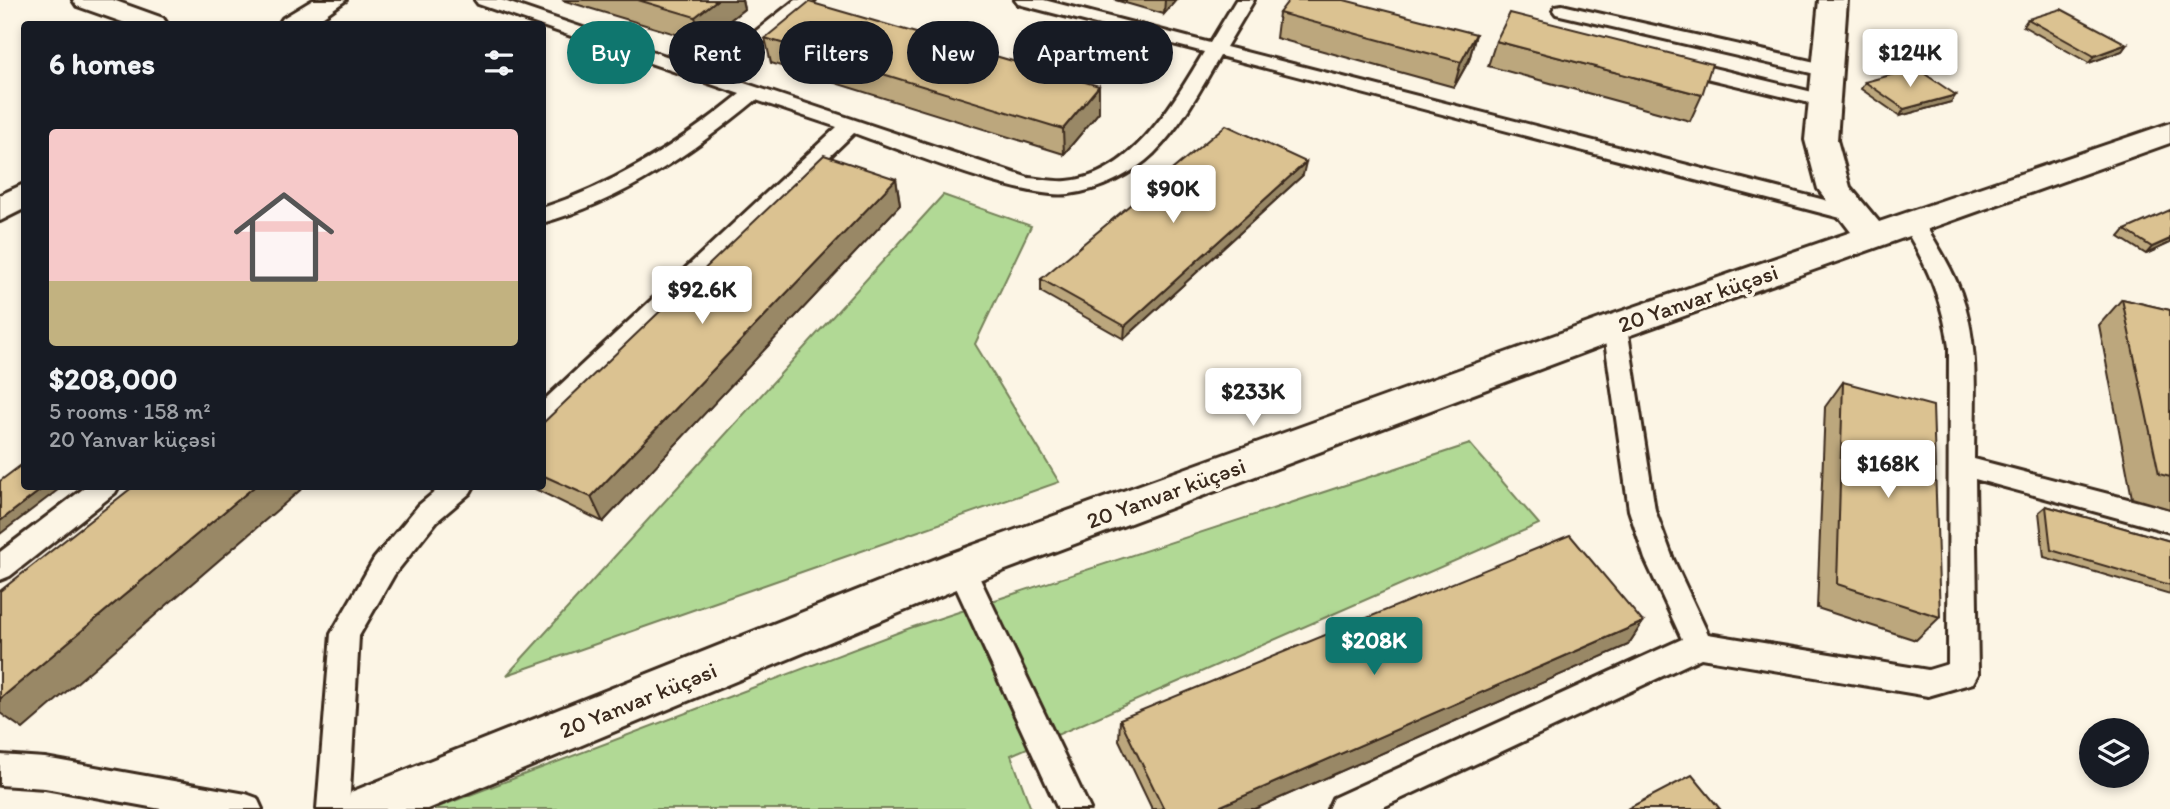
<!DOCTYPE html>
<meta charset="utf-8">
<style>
:root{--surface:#171b24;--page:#20242c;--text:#f1f3f6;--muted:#9ea1a6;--line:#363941;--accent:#0f766e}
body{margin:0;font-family:Itim,sans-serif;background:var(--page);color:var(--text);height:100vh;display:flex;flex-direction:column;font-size:26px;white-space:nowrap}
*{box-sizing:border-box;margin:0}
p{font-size:23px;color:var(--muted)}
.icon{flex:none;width:38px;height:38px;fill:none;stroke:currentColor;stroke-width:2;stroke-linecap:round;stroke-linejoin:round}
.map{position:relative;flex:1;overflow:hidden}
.details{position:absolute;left:21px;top:21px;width:525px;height:469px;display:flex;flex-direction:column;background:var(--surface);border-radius:7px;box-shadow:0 4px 10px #0003}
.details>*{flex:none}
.guide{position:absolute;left:567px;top:21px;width:665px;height:63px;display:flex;gap:14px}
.buttons{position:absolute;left:2079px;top:718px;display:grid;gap:14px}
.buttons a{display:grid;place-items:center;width:70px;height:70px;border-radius:50%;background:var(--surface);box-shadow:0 4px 10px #0003;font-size:35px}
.price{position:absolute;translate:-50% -60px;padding:0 16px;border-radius:7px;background:#fff;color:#222;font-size:23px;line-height:46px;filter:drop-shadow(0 2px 4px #0008)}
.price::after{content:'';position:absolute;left:50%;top:42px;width:21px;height:16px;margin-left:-10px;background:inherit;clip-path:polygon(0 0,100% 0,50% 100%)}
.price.active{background:var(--accent);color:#fff}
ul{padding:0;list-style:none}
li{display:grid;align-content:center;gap:14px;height:371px;padding:0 28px}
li+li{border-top:2px solid var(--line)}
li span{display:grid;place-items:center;height:217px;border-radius:7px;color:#555}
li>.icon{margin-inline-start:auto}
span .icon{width:126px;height:126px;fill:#fffc;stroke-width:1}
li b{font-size:30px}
h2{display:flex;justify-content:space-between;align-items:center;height:84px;padding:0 28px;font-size:30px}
.pill{padding:0 24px;border-radius:32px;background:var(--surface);box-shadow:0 4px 10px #0003;font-size:24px;line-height:63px}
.pill.active{background:var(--accent);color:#fff}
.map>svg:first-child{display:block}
.green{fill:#b1d995;stroke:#76825a;stroke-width:2}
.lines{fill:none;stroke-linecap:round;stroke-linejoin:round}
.lane-casing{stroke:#3b2a1e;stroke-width:6}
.street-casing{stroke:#3b2a1e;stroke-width:6}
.lane{fill:#fcf5e5;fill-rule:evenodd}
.street{fill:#fcf5e5;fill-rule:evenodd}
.wall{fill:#bca77d;stroke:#3b2a1e;stroke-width:2}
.shaded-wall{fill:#986;stroke:#3b2a1e;stroke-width:2}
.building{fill:#dbc291;stroke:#3b2a1e;stroke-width:2}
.labels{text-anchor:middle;stroke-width:7;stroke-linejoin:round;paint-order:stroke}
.street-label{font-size:23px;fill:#3b2a1e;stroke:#fcf5e5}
</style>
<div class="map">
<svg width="2170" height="809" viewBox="0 0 2170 809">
<rect width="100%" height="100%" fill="#fcf5e5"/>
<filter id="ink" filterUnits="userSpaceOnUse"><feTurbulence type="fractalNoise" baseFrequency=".0143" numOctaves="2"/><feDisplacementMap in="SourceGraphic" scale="14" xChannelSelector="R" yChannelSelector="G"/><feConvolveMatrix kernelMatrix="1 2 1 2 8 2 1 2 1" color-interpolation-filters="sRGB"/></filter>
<g filter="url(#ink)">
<!-- green -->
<path class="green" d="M943 195 1031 226 975 344 1059 482 507 675Z
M1470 444 1539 524 1011 755 1031 809H433L910 628Z"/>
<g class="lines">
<!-- lane casing -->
<g class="lane-casing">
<path id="lane" d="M475 0H501L707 70 795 0H815L723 76 1029 178C1041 179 1055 182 1067 181 1132 176 1174 102 1204 52L1018 4 1015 0H1044L1210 43 1236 0H1254L1226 47 1852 207 1863 214 1852 221 1220 56C1200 90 1182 125 1154 153 1131 175 1100 190 1069 194 1023 200 902 150 854 133L551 424 542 426V402L837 127 756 100C693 152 623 201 542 223V208C616 184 680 143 740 94L478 4Z
M1562 5 1824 64 1833 70 1824 76 1556 14 1553 10 1556 6Z
M1676 59 1829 96 1832 100 1822 106 1669 69 1667 65 1669 61Z
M1912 215 1920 217C1935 241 1951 266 1961 293 1980 345 1974 404 1974 459L2170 510V532L1975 479 1978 674 1973 683 1928 696 1701 658 1379 809H1328L1333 798 1682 639 1645 559 1629 510 1603 327 1607 321H1623L1627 327 1655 510 1673 559 1708 634 1928 670 1948 664 1949 347C1943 300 1926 263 1901 222Z
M87 486H119L115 493 10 576 0 580V552Z
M442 486H474L470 493 437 521 394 575 359 636 349 809H317L331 634 374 559 419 505Z
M961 556 971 560 1090 809H1058L947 568 951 560Z
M0 755 45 758 246 794 257 798 262 809H161L45 788 0 785Z"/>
</g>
<!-- street casing -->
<g class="street-casing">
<path id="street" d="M73 0H113L163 18 167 24H128L77 6Z
M313 0H346L312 24H279L283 18Z
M1819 0H1847L1837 140 1850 187 1879 222 2170 123V143L1628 336 976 581 428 809H344L351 792 946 555 1602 318 1851 232 1818 189 1805 140Z
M24 184V209L0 221V195Z"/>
</g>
<!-- lane -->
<use href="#lane" class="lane"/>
<!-- street -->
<use href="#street" class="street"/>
</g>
<!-- wall -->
<path class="wall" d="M562 0H742L744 9 702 42Z
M1115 0H1176L1164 14Z
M1279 13 1476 34 1469 60 1454 87 1276 38Z
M2028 19 2127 44 2122 51 2089 63 2023 26Z
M765 38 1099 86V112L1064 154 771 63Z
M1496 41 1702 95 1690 121 1488 66Z
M1865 82 1951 102 1900 116 1861 89Z
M1303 175 1124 339 1041 292V279Z
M896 179 900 205 603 522 529 486H542V424Z
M2125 230 2170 243 2146 254 2119 237Z
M2122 299 2170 310V509L2132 498 2099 325Z
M1843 382 1940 617 1916 640 1817 608 1825 407Z
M2046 506 2170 541V594L2044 557 2039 512Z
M1643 622 1628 645 1255 809H1152L1119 740 1120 719Z"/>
<!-- shaded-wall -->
<path class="shaded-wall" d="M717 0H742L744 9 702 42 695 17Z
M1165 0H1176L1164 14Z
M1476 34 1469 60 1454 87 1461 62Z
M2127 44 2122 51 2089 63 2094 56Z
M1099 86V112L1064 154 1063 129Z
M1956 95 1951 102 1900 116 1904 109Z
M1306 162 1303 175 1124 339 1125 326Z
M896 179 900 205 603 522 591 497Z
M2170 239V243L2146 254 2152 247Z
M46 486H63L0 534V521Z
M255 486H305L23 729 0 713V699Z
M1643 622 1628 645 1255 809H1214Z"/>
<!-- building -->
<path class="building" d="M638 0H717L695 17Z
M1289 0H1344L1476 34 1461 62 1279 13Z
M809 2 1099 86 1063 129 765 38Z
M2061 9 2127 44 2094 56 2028 19Z
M1510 13 1712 64 1702 95 1496 41Z
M1916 68 1956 95 1904 109 1865 82Z
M1226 125 1306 162 1125 326 1041 279Z
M824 155 896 179 591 497 542 475V424Z
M2170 210V239L2152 247 2125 230Z
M2122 299 2170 310V477L2159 474Z
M1843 382 1933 406 1940 617 1837 584Z
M24 463V486H46L0 521V481Z
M134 486H255L0 699V591Z
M2046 506 2170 541V585L2051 550Z
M1570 535 1643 622 1214 809H1164L1120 719Z
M1692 775 1720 809H1627Z"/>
</g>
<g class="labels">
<!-- street labels -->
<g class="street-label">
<text transform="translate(1698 298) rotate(-19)" y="8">20 Yanvar küçəsi</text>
<text transform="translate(1166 493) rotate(-20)" y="8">20 Yanvar küçəsi</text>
<text transform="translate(638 700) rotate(-22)" y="8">20 Yanvar küçəsi</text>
</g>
</g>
</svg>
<div class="buttons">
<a><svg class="icon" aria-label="layers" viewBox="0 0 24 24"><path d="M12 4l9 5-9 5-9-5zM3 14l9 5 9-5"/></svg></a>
</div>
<b class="price" style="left:1910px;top:89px">$124K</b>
<b class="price" style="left:1173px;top:225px">$90K</b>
<b class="price" style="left:702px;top:326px">$92.6K</b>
<b class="price" style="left:1253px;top:428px">$233K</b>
<b class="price" style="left:1888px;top:500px">$168K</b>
<b class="price active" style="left:1374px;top:677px">$208K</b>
<div class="guide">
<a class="pill active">Buy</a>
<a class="pill">Rent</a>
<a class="pill">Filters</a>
<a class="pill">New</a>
<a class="pill">Apartment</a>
</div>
<section class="details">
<h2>6 homes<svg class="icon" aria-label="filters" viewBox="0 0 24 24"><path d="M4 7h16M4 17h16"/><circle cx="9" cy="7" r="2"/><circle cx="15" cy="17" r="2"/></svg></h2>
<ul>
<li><span style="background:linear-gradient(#f6c9c9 70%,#c2b280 0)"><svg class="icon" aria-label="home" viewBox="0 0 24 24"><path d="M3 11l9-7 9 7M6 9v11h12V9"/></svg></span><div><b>$208,000</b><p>5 rooms · 158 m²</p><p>20 Yanvar küçəsi</p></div></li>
</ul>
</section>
</div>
